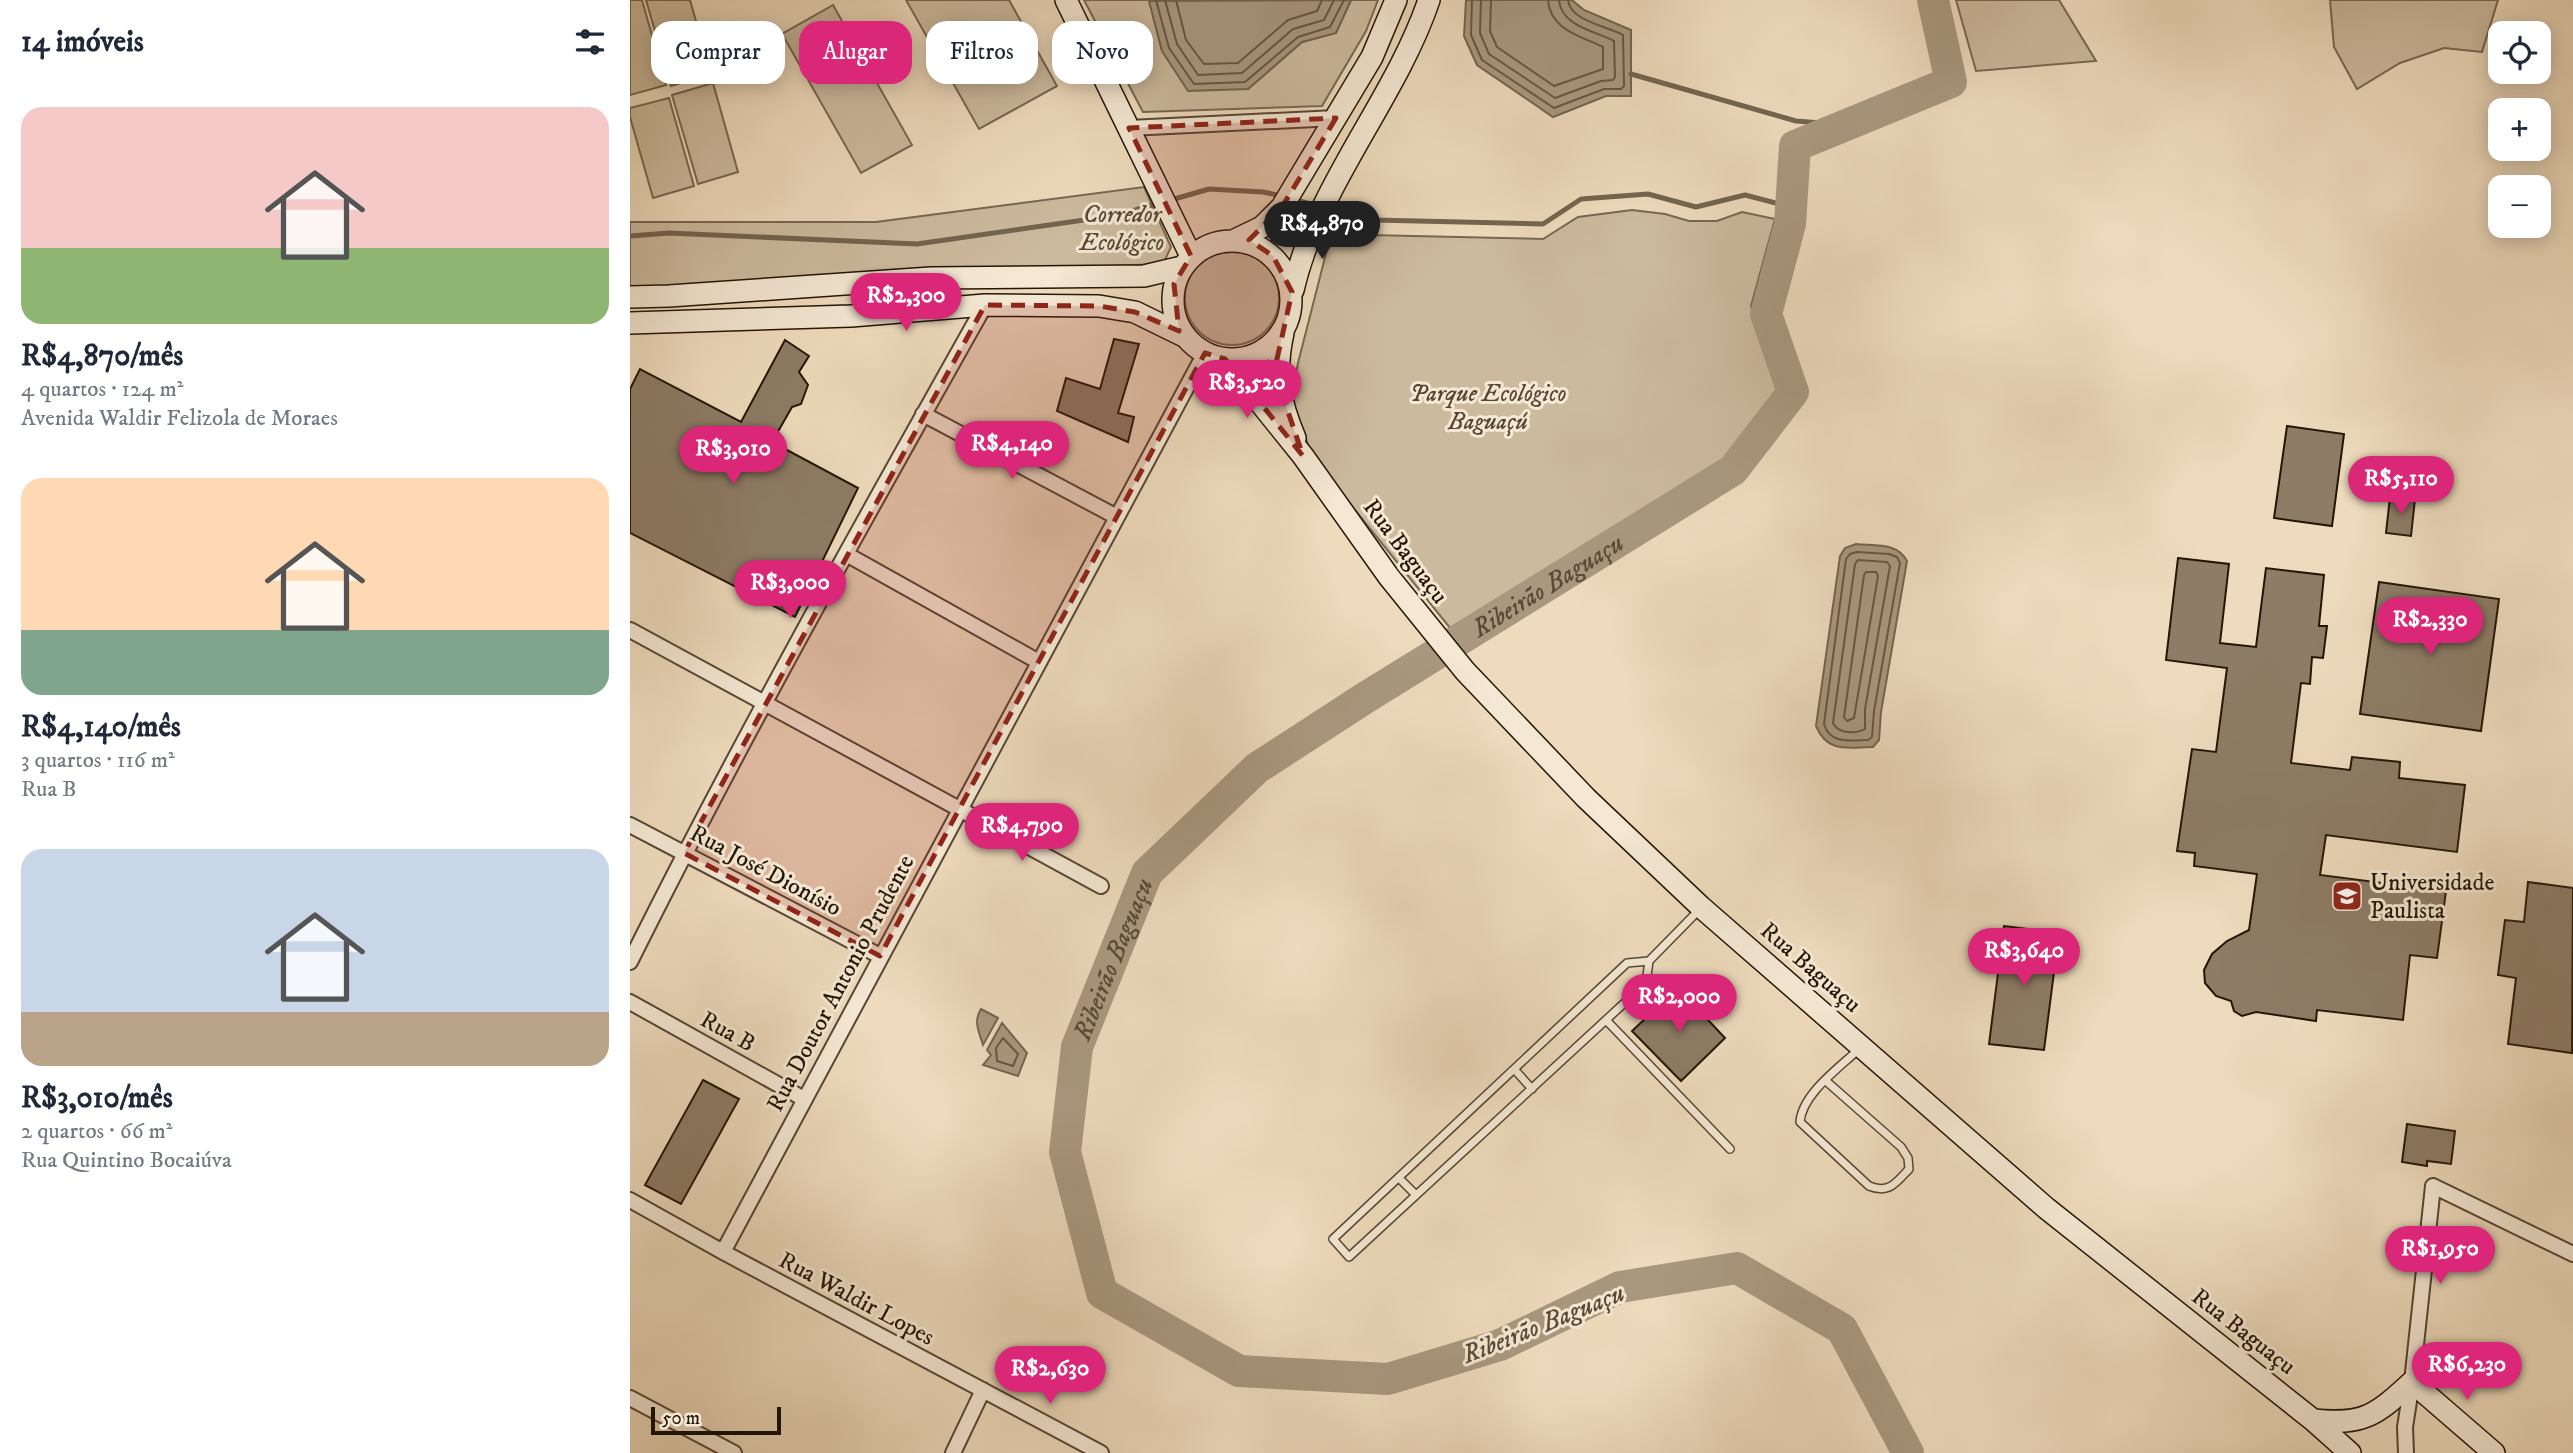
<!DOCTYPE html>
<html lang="pt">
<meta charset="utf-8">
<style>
:root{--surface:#fff;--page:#f6f6f7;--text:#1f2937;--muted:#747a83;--accent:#db2777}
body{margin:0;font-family:"IM FELL DW Pica",serif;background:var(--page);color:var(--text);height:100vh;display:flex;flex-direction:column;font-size:26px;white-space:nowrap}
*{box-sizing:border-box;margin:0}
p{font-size:23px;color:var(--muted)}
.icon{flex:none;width:38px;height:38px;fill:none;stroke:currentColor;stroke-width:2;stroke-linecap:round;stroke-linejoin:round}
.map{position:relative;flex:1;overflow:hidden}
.side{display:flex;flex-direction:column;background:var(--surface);width:630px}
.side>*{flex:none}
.banner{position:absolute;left:21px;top:21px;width:665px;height:63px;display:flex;gap:14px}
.tools{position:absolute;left:1858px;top:21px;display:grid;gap:14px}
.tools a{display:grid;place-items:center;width:63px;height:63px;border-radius:14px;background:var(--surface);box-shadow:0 4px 18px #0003;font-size:35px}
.scale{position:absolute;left:21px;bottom:18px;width:130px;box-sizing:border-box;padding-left:7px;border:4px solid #241607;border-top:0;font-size:19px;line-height:24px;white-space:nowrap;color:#241607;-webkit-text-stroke:5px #f4e8d4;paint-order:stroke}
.price{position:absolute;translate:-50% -60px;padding:0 16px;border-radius:24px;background:var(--accent);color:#fff;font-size:23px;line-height:46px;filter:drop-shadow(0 2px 4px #0008)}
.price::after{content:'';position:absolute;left:50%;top:42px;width:21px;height:16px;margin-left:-10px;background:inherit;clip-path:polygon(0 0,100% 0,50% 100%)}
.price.selected{background:#222;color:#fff}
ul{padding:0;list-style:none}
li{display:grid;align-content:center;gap:14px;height:371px;padding:0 21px}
li span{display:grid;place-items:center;height:217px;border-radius:21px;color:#555}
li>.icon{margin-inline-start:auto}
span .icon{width:126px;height:126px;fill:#fffc;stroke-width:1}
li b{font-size:30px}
h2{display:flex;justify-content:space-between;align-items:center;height:84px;padding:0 21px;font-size:30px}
.pill{padding:0 24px;border-radius:21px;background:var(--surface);box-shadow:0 4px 18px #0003;font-size:24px;line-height:63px}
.pill.selected{background:var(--accent);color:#fff}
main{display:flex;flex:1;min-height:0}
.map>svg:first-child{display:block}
.green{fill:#ccba9e;stroke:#786852;stroke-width:2}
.water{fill:#a9987f;stroke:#74644f;stroke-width:2}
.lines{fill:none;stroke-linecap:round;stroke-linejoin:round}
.shore{stroke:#665743;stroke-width:2}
.stream{stroke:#74644f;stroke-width:5}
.river{stroke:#a9987f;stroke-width:32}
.building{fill:#8d7c66;stroke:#241607;stroke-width:2}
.lane-casing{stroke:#564734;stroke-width:10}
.street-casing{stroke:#564734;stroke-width:18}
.secondary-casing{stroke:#241607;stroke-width:24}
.lane{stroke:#f4e8d4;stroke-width:7}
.street{stroke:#f4e8d4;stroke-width:14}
.secondary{stroke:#f4e8d4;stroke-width:21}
.marked{fill:#8f2418;fill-opacity:0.2;stroke:#8f2418;stroke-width:5;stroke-dasharray:14 9;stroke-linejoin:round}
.labels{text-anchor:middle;stroke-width:6;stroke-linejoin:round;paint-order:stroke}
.park-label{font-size:24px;font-style:italic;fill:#564734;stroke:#f4e8d4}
.street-label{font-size:24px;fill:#241607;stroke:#f4e8d4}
.poi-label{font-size:24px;fill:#241607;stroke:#f4e8d4;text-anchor:start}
.water-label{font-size:26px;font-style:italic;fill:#594a37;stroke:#f4e8d4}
</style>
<main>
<section class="side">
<h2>14 imóveis<svg class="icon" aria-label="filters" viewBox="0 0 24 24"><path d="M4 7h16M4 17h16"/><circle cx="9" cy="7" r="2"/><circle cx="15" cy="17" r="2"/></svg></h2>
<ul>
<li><span style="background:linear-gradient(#f6c9c9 65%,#8fb573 0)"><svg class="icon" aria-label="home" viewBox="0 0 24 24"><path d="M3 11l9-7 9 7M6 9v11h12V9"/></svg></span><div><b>R$4,870/mês</b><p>4 quartos · 124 m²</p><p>Avenida Waldir Felizola de Moraes</p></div></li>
<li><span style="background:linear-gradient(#ffd9b3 70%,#7fa58c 0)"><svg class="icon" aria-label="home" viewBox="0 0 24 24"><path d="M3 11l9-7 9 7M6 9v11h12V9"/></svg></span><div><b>R$4,140/mês</b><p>3 quartos · 116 m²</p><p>Rua B</p></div></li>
<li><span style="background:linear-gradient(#c9d6e8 75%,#b9a48a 0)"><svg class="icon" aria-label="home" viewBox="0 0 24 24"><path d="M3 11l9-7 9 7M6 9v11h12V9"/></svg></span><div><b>R$3,010/mês</b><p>2 quartos · 66 m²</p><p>Rua Quintino Bocaiúva</p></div></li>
</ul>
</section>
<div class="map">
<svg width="1943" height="1453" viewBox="0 0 1943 1453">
<rect width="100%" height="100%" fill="#eedbbd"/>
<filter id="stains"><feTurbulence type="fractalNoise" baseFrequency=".00286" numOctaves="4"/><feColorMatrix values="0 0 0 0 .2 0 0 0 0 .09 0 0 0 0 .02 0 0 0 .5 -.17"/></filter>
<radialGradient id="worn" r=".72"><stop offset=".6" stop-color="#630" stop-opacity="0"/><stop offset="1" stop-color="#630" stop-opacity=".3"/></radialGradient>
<!-- green -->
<path class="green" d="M0 0H12L36 85 0 95Z
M16 0H60L81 74 41 86Z
M276 0H379L427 86 349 129Z
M454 0H519L532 50 618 89 672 42 706 33 721 0H748L736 31 692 106 513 112Z
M1326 0H1429L1466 61 1346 71Z
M1700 0H1868L1852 52 1814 48 1770 63 1727 89 1704 47Z
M203 5 282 145 231 173 152 34Z
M83 83 108 172 68 184 42 95Z
M39 98 64 186 23 198 0 117V108Z
M514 187 541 247 533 264 300 272 0 297V222H246Z
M1002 210 1035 214 1059 221H1087L1112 212 1145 219 1121 306 1149 392 1094 461 820 628 684 459 661 401 668 363 703 226 739 235 913 239 948 217Z
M555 298a47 47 0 1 1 94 0a47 47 0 1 1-94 0Z"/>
<!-- water -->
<path class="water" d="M721 0 706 33 672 42 618 89 558 91 532 51 519 1Z
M836 0H942L954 10 1001 30V96H976L923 117 847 65 834 36Z
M1226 544C1245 546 1267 542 1277 561L1251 712 1249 740 1243 747C1218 747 1198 754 1186 726L1210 556 1215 548Z
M351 1009 368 1018 353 1045C349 1031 343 1022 351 1009Z
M372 1023 397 1053 388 1076 353 1065 361 1055 357 1050Z"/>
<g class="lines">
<!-- shore -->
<path class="shore" d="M526 0 539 48 564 84 615 82 668 37 700 27 714 0
M535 0 547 44 568 75 612 73 663 29 694 20 704 0
M546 0 556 40 574 64 608 63 658 20 687 11 692 0
M842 0 841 35 852 60 924 108 974 89H991L994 86 993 35C977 26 940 21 938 0
M851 0 850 33 859 54 925 98 971 81 983 80 985 77 984 41C965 31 931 26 929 0
M861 0 860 31 867 47 924 86 973 69V47C951 36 920 30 918 0
M1227 552 1259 554 1267 557 1270 563 1244 711 1242 737 1238 740C1221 740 1200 745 1194 724L1216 559 1220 554Z
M1228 560 1257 562 1260 566 1235 709V729C1226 734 1208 734 1203 723L1225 564Z
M1236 572H1246L1248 576 1224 718 1217 721 1214 717 1234 575Z
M373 1038 388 1054 383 1066 367 1061 366 1048Z"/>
<!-- stream -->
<path class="stream" d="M1001 74 1166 121 1216 125
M661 199 689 206
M541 200 579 189 633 192 652 196
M698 208 744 220 913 224 951 199 1018 194 1066 207 1115 195 1161 207
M0 236 39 233 287 244 489 215 528 203"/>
<!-- river -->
<path class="river" id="s1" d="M1278 1453 1212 1329 1107 1268 990 1287 870 1345 758 1379 609 1371 472 1293 435 1152 447 1047 517 873 627 768 735 698 1103 470 1163 392 1136 314 1160 224 1165 146 1321 82 1303 0"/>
</g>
<!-- building -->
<path class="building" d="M484 339 509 344 488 413 504 417 498 442 427 411 436 378 470 389Z
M155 340 179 356 169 372 178 385 171 404 162 407 142 442 228 488 165 617 0 533V389L10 369 111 422Z
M1657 426 1714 434 1702 526 1644 518Z
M1760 497 1785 499 1781 536 1756 533Z
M1548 558 1599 564 1590 643 1626 647 1636 568 1694 575 1689 626H1697L1693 658 1682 657 1680 684 1671 683 1661 763 1720 770 1722 757 1770 762 1769 778 1835 785 1827 852 1696 835 1690 875 1816 891 1807 958 1780 955 1773 1020 1687 1010 1686 1021 1626 1012 1612 1016 1604 1011 1601 1001 1586 996 1575 983 1574 970 1582 954 1597 941 1619 930 1627 874 1564 866 1565 853 1547 851 1562 749 1586 752 1597 668 1536 660Z
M1749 582 1869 599 1851 731 1730 714Z
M1898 882 1943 888 1942 1053 1878 1044 1886 978 1868 975 1875 920 1894 922Z
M1374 926 1429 933 1414 1050 1359 1044Z
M1048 988 1095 1038 1051 1081 1002 1031Z
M73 1080 109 1099 51 1204 15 1185Z
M1777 1124 1825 1131 1821 1164 1797 1161V1166L1772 1162Z"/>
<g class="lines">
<!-- lane casing -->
<g class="lane-casing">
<path id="lane" d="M1019 961 997 963 703 1239 719 1257 1016 983 1019 961 1069 910
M976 1020 1100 1149
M884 1069 902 1089
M1196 1081 1271 1147 1278 1158 1279 1169C1266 1183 1259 1194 1239 1186L1170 1122C1172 1094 1209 1068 1229 1049
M769 1178 786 1195"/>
</g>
<!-- street casing -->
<g class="street-casing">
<path id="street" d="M499 128 706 118
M293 414 487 517
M216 554 409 662
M0 630 471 886
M0 825 250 956
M0 962C111 739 233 522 355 305
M0 1002 174 1099
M0 1200 93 1252 471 1453
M93 1252 575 353
M0 1398 104 1453
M323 1453 353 1390
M1776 1453 1775 1427 1782 1382 1803 1186 1943 1254"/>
</g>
<!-- secondary casing -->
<g class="secondary-casing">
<path id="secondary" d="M436 0 561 256
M605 240 632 227 652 207 742 57 766 0
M543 300a59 59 0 1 1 118 0a59 59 0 1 1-118 0Z
M663 290C687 185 765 100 799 0
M0 297 39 296 301 278 514 276 552 267
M0 323 221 316 355 305 469 306 505 312 556 337
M653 333C644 373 649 400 665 438
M595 359 673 456 759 577 835 671 956 798 1071 907 1416 1208 1683 1420 1720 1453
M1683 1420C1734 1425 1745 1416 1782 1382L1864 1453"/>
</g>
<!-- lane -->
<use href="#lane" class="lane"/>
<!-- street -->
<use href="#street" class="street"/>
<!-- secondary -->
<use href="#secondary" class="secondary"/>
</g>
<!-- marked area -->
<path class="marked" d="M706 118 652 207 619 240 643 256 662 292 647 359 649 385 673 456 595 359 575 353 250 956 54 853 355 305 469 306 505 312 549 331 544 284 561 256 499 128Z"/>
<!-- icons -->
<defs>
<g id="university-square" transform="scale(1.575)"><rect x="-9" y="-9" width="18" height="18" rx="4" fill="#8f2418" stroke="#f4e8d4"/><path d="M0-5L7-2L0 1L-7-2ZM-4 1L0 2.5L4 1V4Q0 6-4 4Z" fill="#fff"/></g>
</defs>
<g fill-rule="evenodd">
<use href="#university-square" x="1717" y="896"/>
</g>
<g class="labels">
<!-- park labels -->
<g class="park-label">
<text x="492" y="222">Corredor<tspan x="492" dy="28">Ecológico</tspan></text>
<text x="858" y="401">Parque Ecológico<tspan x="858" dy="28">Baguaçú</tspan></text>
</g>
<!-- street labels -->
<g class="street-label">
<text transform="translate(776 551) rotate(53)" y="8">Rua Baguaçu</text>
<text transform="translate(136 870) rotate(28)" y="8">Rua José Dionísio</text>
<text transform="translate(1181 967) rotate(41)" y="8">Rua Baguaçu</text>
<text transform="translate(210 983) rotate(-62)" y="8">Rua Doutor Antonio Prudente</text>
<text transform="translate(98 1031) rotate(29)" y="8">Rua B</text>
<text transform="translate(227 1298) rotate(28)" y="8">Rua Waldir Lopes</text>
<text transform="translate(1614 1331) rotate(38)" y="8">Rua Baguaçu</text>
</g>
<!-- poi labels -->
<g class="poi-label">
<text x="1740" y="890">Universidade<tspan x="1740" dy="28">Paulista</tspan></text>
</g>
<!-- water labels -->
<g class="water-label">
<text dy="9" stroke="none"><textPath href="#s1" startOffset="1872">Ribeirão Baguaçu</textPath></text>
<text dy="9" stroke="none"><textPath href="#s1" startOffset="1284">Ribeirão Baguaçu</textPath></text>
<text transform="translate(913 1323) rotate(-22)" y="9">Ribeirão Baguaçu</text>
</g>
</g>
<rect width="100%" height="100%" filter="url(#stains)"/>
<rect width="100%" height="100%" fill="url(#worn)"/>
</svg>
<div class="tools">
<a><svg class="icon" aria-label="locate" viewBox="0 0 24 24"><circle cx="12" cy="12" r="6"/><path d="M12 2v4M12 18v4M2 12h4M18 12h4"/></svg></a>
<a>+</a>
<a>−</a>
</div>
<div class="scale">50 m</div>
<b class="price selected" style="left:692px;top:261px">R$4,870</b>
<b class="price" style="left:276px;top:333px">R$2,300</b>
<b class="price" style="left:617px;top:420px">R$3,520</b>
<b class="price" style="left:382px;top:481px">R$4,140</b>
<b class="price" style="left:103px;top:486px">R$3,010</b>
<b class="price" style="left:1771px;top:516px">R$5,110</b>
<b class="price" style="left:160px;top:620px">R$3,000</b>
<b class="price" style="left:1800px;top:657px">R$2,330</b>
<b class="price" style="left:392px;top:863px">R$4,790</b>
<b class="price" style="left:1394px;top:988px">R$3,640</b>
<b class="price" style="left:1049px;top:1034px">R$2,000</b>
<b class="price" style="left:1810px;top:1286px">R$1,950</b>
<b class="price" style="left:1837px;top:1402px">R$6,230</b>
<b class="price" style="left:420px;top:1406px">R$2,630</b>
<div class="banner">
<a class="pill">Comprar</a>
<a class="pill selected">Alugar</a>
<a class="pill">Filtros</a>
<a class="pill">Novo</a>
</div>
</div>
</main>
